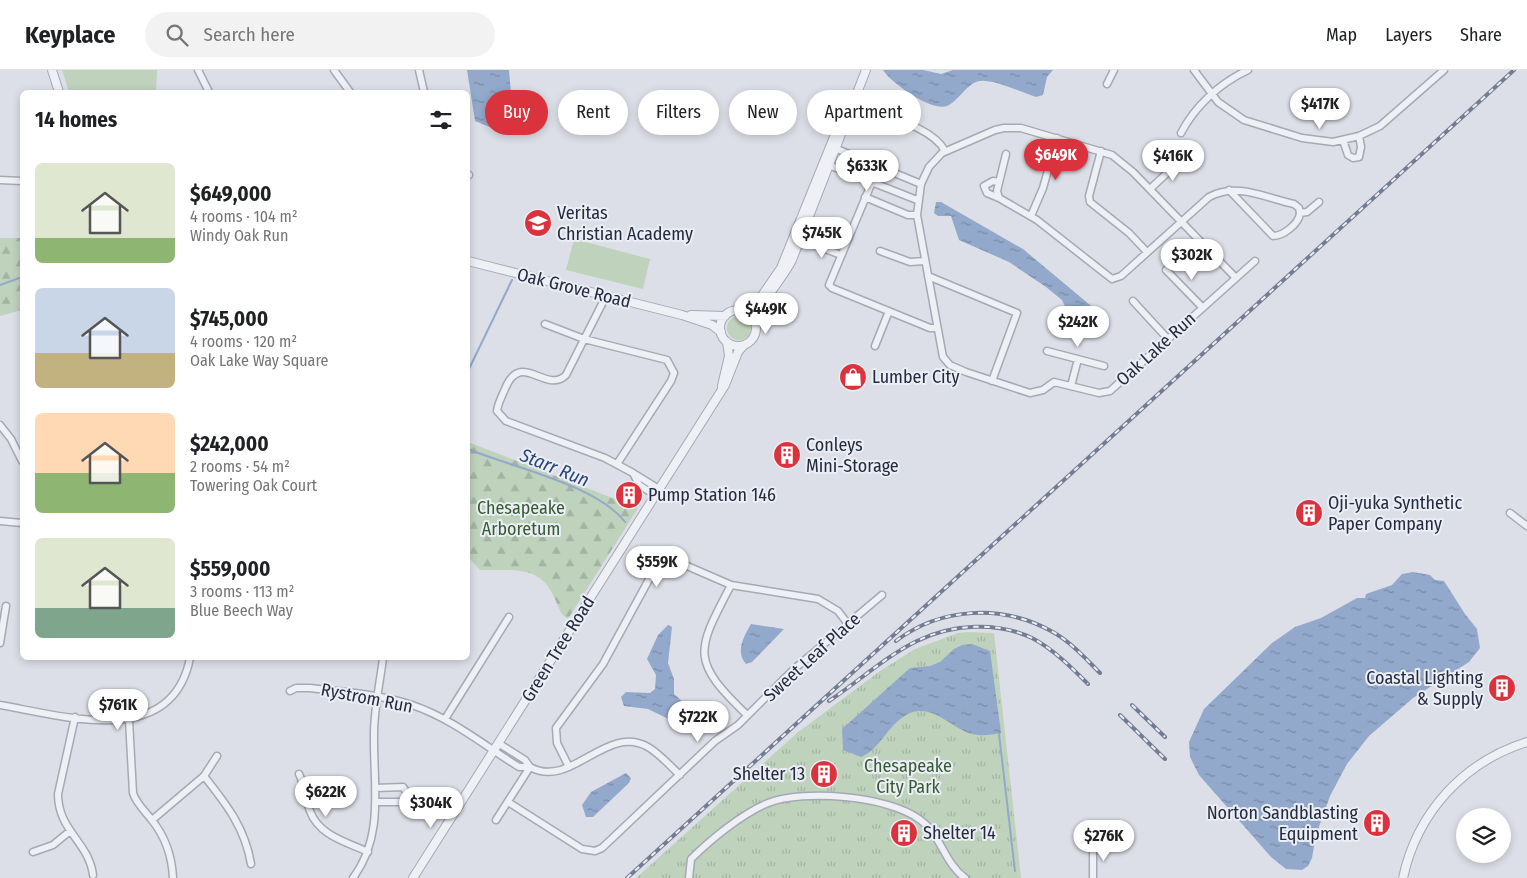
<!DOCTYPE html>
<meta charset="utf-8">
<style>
:root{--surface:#fff;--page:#f2f2f2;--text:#202124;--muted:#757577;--line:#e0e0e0;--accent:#da333d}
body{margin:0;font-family:"Fira Sans Condensed",sans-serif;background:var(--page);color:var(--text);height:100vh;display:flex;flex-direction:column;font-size:19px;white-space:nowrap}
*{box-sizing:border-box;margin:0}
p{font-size:16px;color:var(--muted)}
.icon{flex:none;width:28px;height:28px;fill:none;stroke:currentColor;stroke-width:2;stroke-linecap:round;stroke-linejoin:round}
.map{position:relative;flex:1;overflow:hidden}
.drawer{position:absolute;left:20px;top:20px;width:450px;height:570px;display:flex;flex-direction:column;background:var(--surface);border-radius:8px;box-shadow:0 2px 8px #0003}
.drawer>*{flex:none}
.hud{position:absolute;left:485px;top:20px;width:475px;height:45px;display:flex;gap:10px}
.buttons{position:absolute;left:1456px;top:738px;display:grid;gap:10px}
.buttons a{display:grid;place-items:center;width:55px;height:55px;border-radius:50%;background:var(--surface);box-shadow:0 2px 8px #0003;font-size:25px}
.price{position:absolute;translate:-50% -42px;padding:0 11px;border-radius:18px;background:#fff;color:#222;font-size:16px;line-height:32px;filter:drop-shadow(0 1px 2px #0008)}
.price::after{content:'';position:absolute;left:50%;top:30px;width:15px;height:11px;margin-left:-8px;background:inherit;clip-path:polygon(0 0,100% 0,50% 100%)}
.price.active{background:var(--accent);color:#fff}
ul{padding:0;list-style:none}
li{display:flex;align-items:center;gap:15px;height:125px;padding:0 15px}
li span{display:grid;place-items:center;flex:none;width:140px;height:100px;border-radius:8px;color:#555}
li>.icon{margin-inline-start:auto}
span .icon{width:60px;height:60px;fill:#fffc;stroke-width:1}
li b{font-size:21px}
h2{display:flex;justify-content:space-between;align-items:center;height:60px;padding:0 15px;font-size:21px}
.tag{padding:0 18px;border-radius:22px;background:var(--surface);box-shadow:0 2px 8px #0003;font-size:18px;line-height:45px}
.tag.active{background:var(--accent);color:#fff}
header{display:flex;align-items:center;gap:30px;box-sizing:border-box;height:70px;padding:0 25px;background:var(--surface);border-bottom:1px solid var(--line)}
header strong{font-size:24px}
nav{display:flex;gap:28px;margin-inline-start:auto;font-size:18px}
.search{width:350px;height:45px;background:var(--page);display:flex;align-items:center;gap:12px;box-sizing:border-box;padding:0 18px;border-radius:28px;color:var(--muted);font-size:19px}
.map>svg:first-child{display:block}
.green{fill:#bfd2bc}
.forest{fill:url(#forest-firs)}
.park{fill:url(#park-tufts)}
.water{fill:url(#water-ripples)}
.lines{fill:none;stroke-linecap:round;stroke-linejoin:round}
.stream{stroke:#93a9cb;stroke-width:2}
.minor-casing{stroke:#a5a9b5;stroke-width:9}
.tertiary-casing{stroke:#a5a9b5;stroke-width:10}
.minor{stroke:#eff0f5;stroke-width:6}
.tertiary{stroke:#eff0f5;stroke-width:8}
.rail-casing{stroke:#747c92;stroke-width:4}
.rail{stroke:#ebeef5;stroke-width:2;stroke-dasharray:5.5;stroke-linecap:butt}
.labels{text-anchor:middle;stroke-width:4;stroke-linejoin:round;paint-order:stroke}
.poi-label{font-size:18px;fill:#242b3f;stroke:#ebeef5;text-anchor:start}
.street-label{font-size:18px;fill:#242b3f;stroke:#ebeef5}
.park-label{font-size:18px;fill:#345c30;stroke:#ebeef5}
.water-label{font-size:19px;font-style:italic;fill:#2b4576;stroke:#ebeef5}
</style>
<header>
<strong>Keyplace</strong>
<div class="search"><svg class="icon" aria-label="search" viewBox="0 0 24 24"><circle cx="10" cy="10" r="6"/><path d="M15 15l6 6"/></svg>Search here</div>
<nav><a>Map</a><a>Layers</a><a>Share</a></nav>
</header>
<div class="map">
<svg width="1527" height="808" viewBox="0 0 1527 808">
<defs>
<pattern id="forest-firs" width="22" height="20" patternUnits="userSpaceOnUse" patternTransform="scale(1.25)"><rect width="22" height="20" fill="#bfd2bc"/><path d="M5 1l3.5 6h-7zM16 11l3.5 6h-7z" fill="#a4b4a3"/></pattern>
<pattern id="park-tufts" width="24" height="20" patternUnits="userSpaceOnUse" patternTransform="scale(1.25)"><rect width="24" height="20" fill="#bfd2bc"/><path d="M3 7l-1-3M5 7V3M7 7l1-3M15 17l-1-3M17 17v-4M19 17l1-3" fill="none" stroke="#a4b4a3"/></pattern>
<pattern id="water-ripples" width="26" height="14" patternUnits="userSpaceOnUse" patternTransform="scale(1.25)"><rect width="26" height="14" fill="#93a9cb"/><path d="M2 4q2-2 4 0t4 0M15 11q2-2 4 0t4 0" fill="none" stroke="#788aa6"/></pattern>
</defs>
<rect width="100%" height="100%" fill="#dcdfe7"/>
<!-- green -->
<path class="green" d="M62 0H157L156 22H69Z
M574 169 650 189 643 219 566 200Z
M727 258a12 12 0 1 1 24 0a12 12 0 1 1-24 0Z"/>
<!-- forest -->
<path class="forest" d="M20 149H22V240L0 246V168H20Z
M468 372 638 438 568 549C560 545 558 535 554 527 540 494 511 501 480 500L468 487Z"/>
<!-- park -->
<path class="park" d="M967 562 994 563 1021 808H636L797 663 880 601 915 579 958 563Z"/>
<!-- water -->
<path class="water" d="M467 0H509L514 58 499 61 475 51Z
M883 0H923L941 4 953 0H1053L1047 7 1043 25 1036 27C1020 22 1001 12 985 11 968 9 961 30 947 36 932 42 891 13 883 0Z
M936 132H941L1023 179 1096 240 1102 248V254L1098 257 1072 251 1062 230 1046 217 1009 192 959 170 951 146H938L934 143Z
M1413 502 1430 505 1435 510 1444 511 1465 544 1477 559 1480 578 1469 592 1413 628 1369 666 1347 694 1330 726 1316 765 1312 788 1308 796 1302 800 1286 799 1271 787 1199 705 1190 687 1189 672 1204 639 1272 573 1295 557 1321 548 1357 528H1365L1366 524 1392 515 1402 504Z
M751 554 784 559 752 592 746 594C735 582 744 566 751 554Z
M668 555 672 557 668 593 674 609V624L689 637 690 642 684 652 679 654 648 639 624 636 621 627 626 622 650 623 655 619 656 605 647 589 658 565Z
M972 574 990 581 1001 663C994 664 985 666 978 665 954 663 936 633 910 643 889 652 881 679 861 687L843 680 842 659 910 598 930 596 940 592 954 579 962 575Z
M626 703 631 708 629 713 593 747H586L582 735 591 722Z"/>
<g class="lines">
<!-- stream -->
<path class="stream" d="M0 215 22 207
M468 301 512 210
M468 379C511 397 597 415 625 452
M999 664 1015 801"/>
<!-- minor casing -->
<g class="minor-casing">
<path id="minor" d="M198 0 209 22
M334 0 350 22
M419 0 424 22
M1194 0 1218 32 1244 50 1302 68 1333 72 1359 66 1380 56 1444 0
M1107 14 1114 0
M867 39C891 48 933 58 945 81
M1181 63C1195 36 1220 13 1248 0
M1343 70 1348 85 1353 88 1359 87 1361 77 1359 66
M832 77 921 114
M1101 81 1089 126 1090 132 1129 163 1147 182
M1006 84 997 121 999 128 1037 150 1112 209 1121 206 1209 127C1236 112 1266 128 1294 134L1299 138 1300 143
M826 94 917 130
M468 105H469
M0 110 22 111
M872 112 829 215 832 218 930 258H937
M1150 119 1182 89
M1229 120 1273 166C1283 166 1299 154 1300 143L1307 142 1319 132
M865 127 908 145H917
M999 128 987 123 984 116 993 111 999 112
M1031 146 1043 118 1057 68
M810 173 841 185
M880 181 910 192 925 191
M1166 200 1202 237
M928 206 1017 243 992 311
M1235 207 1133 102 1112 85 1021 58H1004L995 60 942 83 929 97 921 114 917 145 943 287 950 295 966 302 1030 323 1043 320 1054 312 1099 323 1110 321 1255 191
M606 226 566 305C546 325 521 279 505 319 502 326 498 333 497 341L506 351 605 388 633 403
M1133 231 1167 268
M545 254 584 269 667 290 674 303 671 311 617 394
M875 276 889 241
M1047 281 1104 296
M1071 316 1078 289
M0 355 11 369 22 391
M655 425 639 415 633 403 659 419
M1510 443 1527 456
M0 451 22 453
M731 515C696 582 690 590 747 645
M0 573 6 536
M290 621 296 618H310C343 622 380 624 412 635 451 648 485 676 519 697H530L525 690 498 673
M0 635C64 646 172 680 190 588
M75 647 58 724C58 761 89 772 93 805
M445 649 509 547
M129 650 133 723C136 733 144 740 151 749 165 766 172 786 173 808
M569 697 557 673 556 658 603 594 653 502 665 493 678 492 731 515 818 529 838 541 848 554
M299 704C305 716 305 729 310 741 319 766 347 772 368 782
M204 706C227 735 245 758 251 794
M375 732H401L405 730 407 723 403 717 375 718
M508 732 582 779 595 781 602 778 715 671 738 655 793 600 882 525
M152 750 204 706 217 686
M496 750 530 697C571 720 606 653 648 677 660 684 670 696 680 705
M1093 776V808
M33 782 53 775 70 761
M353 808C385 765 373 714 374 664 374 638 380 613 383 588
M689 808 691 789C710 770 743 743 768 733 804 719 888 726 919 749 941 764 944 793 965 808"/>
</g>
<!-- tertiary casing -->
<g class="tertiary-casing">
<path id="tertiary" d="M52 0 59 22
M468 191 682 245 712 255 721 262
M741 240 761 227 781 198 851 25
M720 258a18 18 0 1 1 36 0a18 18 0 1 1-36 0Z
M691 245 725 246
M755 252C759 233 782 210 792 190L866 0
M722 316 729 286 727 272
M413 808 725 315 738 282 744 275
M1403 808C1417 743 1463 692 1527 672"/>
</g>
<!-- minor -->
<use href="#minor" class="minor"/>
<!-- tertiary -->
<use href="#tertiary" class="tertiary"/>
<!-- rail casing -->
<g class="rail-casing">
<path id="rail" d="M896 571C941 537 1002 534 1051 561 1070 571 1085 588 1100 603
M829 631C858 612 886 586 917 571 952 554 996 551 1032 568 1053 579 1071 597 1088 614
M1132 635 1165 667
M1120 645 1165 689
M627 808 1514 0"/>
</g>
<!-- rail -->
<use href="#rail" class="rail"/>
</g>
<!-- icons -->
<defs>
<g id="school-disc" transform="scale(1.4375)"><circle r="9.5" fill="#da333d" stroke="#ebeef5"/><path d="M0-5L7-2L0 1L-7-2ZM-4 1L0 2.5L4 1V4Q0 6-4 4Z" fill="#fff"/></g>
<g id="shop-disc" transform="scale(1.4375)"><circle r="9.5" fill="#da333d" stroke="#ebeef5"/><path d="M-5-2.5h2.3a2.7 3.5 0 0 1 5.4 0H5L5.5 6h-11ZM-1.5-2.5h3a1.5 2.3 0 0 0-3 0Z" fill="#fff"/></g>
<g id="building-disc" transform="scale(1.4375)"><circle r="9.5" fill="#da333d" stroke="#ebeef5"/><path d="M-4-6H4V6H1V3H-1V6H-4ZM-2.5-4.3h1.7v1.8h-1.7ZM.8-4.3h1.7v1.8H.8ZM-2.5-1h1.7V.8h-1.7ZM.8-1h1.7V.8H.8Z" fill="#fff"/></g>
</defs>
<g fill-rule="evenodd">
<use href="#school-disc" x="538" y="153"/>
<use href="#shop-disc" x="853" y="307"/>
<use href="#building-disc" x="787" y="385"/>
<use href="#building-disc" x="629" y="425"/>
<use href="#building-disc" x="1309" y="443"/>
<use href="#building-disc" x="1502" y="618"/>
<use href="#building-disc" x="824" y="704"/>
<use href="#building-disc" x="1377" y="753"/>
<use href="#building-disc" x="904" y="763"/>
</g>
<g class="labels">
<!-- poi labels -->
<g class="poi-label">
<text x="557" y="149">Veritas<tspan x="557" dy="21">Christian Academy</tspan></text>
<text x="872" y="313">Lumber City</text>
<text x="806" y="381">Conleys<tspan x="806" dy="21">Mini-Storage</tspan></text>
<text x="648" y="431">Pump Station 146</text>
<text x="1328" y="439">Oji-yuka Synthetic<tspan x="1328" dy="21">Paper Company</tspan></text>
<text x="1483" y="614" text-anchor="end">Coastal Lighting<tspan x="1483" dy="21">&amp; Supply</tspan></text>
<text x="805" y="710" text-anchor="end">Shelter 13</text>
<text x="1358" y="749" text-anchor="end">Norton Sandblasting<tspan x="1358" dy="21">Equipment</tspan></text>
<text x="923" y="769">Shelter 14</text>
</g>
<!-- street labels -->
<g class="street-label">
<text transform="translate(574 218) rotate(14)" y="6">Oak Grove Road</text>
<text transform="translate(1156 279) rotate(-42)" y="6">Oak Lake Run</text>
<text transform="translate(558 579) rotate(-58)" y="6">Green Tree Road</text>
<text transform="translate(812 587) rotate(-42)" y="6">Sweet Leaf Place</text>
<text transform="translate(367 628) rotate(11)" y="6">Rystrom Run</text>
</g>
<!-- park labels -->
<g class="park-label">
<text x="521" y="444">Chesapeake<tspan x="521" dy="21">Arboretum</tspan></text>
<text x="908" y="702">Chesapeake<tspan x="908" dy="21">City Park</tspan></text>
</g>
<!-- water labels -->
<g class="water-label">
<text transform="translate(555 397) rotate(22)" y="7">Starr Run</text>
</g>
</g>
</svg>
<div class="buttons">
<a><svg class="icon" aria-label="layers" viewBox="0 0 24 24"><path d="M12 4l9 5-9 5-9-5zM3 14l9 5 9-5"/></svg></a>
</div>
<b class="price" style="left:1320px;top:60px">$417K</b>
<b class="price active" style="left:1056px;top:111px">$649K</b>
<b class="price" style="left:1173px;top:112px">$416K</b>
<b class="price" style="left:867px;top:122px">$633K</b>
<b class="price" style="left:822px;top:189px">$745K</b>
<b class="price" style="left:1192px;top:211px">$302K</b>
<b class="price" style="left:766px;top:265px">$449K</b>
<b class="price" style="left:1078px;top:278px">$242K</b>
<b class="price" style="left:657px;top:518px">$559K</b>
<b class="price" style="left:118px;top:661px">$761K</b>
<b class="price" style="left:698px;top:673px">$722K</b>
<b class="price" style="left:326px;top:748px">$622K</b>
<b class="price" style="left:431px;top:759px">$304K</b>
<b class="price" style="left:1104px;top:792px">$276K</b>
<div class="hud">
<a class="tag active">Buy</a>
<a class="tag">Rent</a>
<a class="tag">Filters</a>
<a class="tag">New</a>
<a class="tag">Apartment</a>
</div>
<section class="drawer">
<h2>14 homes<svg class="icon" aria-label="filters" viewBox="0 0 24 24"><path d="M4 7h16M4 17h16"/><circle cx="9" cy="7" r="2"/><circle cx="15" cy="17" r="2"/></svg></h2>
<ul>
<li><span style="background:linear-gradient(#dfe7d0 75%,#8fb573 0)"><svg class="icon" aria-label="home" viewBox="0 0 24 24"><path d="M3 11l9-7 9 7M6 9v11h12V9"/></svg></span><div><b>$649,000</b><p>4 rooms · 104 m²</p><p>Windy Oak Run</p></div></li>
<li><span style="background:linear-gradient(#c9d6e8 65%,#c2b280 0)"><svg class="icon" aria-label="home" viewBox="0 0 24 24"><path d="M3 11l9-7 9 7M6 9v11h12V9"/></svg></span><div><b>$745,000</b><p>4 rooms · 120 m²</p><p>Oak Lake Way Square</p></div></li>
<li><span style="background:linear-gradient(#ffd9b3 60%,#8fb573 0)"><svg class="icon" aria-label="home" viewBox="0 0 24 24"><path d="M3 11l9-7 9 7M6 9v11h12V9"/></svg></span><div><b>$242,000</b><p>2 rooms · 54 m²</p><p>Towering Oak Court</p></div></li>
<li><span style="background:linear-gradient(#dfe7d0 70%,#7fa58c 0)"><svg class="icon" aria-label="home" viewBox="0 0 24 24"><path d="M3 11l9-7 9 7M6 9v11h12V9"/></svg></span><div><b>$559,000</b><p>3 rooms · 113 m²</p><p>Blue Beech Way</p></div></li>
</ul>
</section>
</div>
